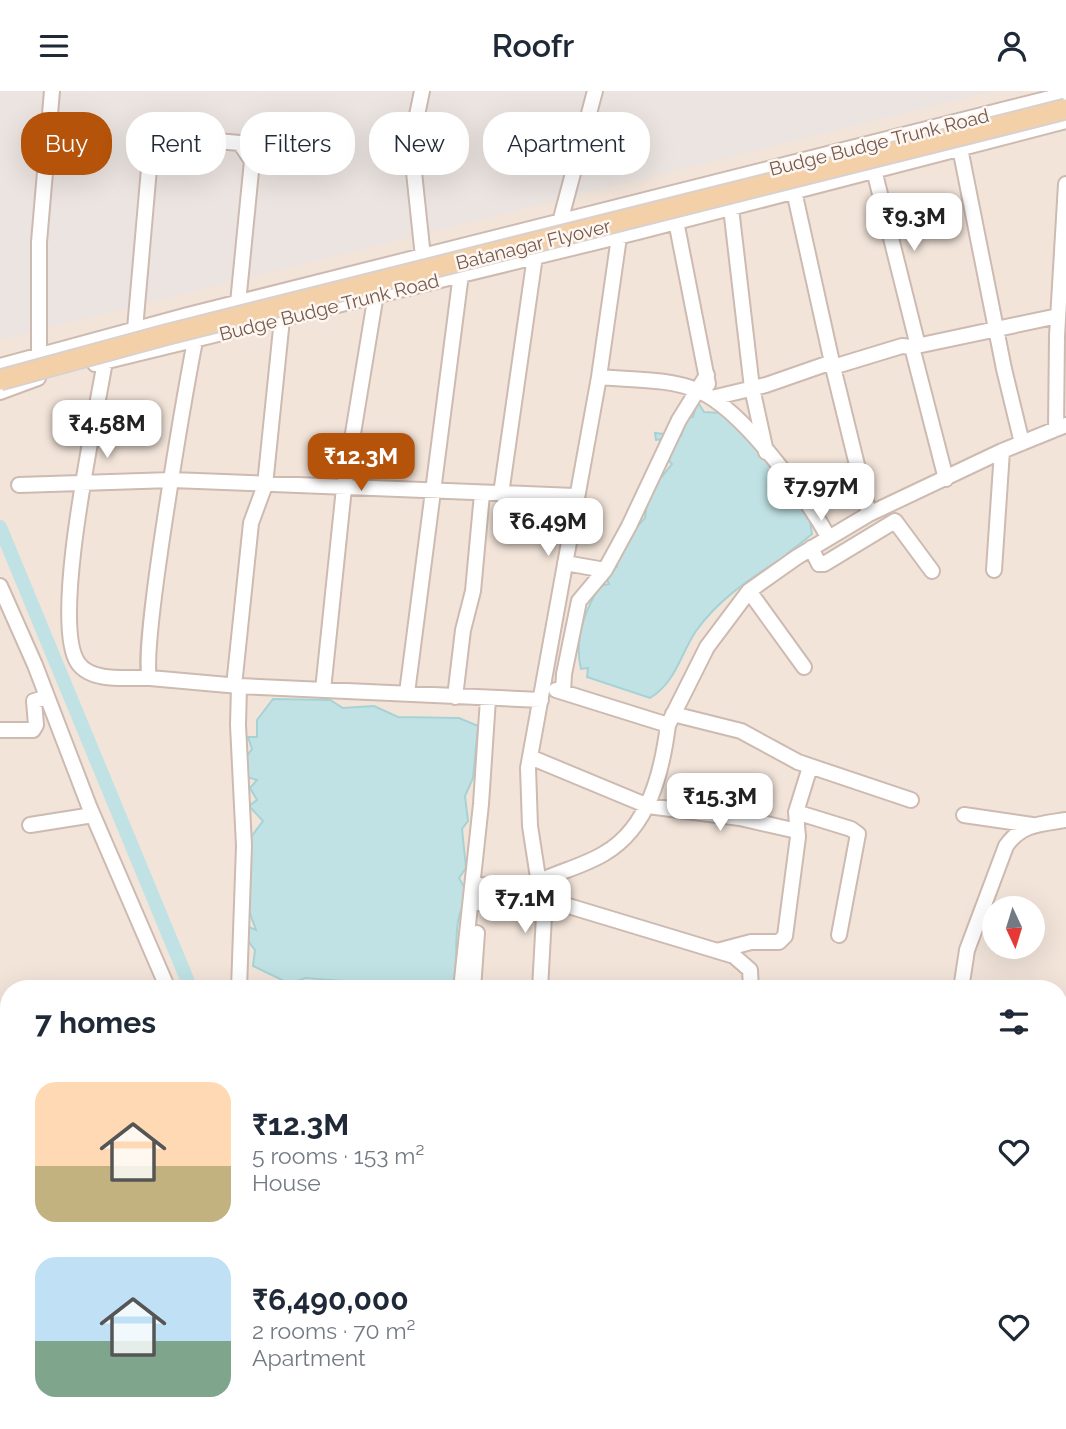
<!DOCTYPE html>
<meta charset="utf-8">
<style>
:root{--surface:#fff;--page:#f2f2f3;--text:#1f2937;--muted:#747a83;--accent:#b45309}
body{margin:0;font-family:Raleway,sans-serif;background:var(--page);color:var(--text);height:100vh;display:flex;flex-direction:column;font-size:26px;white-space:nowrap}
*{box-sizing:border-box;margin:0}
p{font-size:23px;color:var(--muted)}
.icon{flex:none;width:38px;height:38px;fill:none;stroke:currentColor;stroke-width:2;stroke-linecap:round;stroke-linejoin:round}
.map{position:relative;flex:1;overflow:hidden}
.details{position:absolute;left:0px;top:889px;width:1068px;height:450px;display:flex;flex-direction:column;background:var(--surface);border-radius:28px 28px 0 0;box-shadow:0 7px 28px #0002}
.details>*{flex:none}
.guide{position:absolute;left:21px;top:21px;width:700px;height:63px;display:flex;gap:14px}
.needle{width:46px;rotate:176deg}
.fabs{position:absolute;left:982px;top:805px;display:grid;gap:14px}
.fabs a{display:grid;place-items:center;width:63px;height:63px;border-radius:50%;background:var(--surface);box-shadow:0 7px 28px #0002;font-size:35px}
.price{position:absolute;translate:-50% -60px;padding:0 16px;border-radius:14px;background:#fff;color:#222;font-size:23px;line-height:46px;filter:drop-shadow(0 2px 4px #0008)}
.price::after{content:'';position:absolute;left:50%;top:42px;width:21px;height:16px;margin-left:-10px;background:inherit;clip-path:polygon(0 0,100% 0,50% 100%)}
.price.current{background:var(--accent);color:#fff}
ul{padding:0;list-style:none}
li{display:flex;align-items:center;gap:21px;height:175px;padding:0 35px}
li span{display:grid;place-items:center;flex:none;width:196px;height:140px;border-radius:21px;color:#555}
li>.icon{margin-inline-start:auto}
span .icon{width:84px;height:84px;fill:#fffc;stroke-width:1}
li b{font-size:30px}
h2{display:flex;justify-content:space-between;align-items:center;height:84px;padding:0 35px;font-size:30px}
.chip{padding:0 24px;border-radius:28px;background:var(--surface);box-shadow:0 7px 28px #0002;font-size:24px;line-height:63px}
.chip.current{background:var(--accent);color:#fff}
header{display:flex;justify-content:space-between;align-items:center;height:91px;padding:0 35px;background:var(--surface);font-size:32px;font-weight:600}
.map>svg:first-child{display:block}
.residential{fill:#f2e4d9;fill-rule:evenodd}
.industrial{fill:#ebe4e0}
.water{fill:#c0e2e4;stroke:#a7d2d5;stroke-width:2}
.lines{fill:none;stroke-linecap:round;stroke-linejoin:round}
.canal{stroke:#c0e2e4;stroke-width:14}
.minor-casing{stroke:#cdbab1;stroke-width:18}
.minor{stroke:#fff;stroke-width:14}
.major-bridge-casing{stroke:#d8d1ce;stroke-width:23;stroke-linecap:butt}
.major-bridge{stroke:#f4d0a9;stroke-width:19}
.labels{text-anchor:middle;stroke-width:5;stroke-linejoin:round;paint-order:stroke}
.street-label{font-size:19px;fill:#74594f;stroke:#fef7f1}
</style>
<header><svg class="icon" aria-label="menu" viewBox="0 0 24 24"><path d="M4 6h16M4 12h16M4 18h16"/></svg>Roofr<svg class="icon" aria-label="person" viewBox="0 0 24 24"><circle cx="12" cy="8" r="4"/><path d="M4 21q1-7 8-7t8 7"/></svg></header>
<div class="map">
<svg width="1066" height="1338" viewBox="0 0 1066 1338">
<rect width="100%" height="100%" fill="#fbf3ea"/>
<!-- residential -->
<path class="residential" d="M0 0H1066V1338H0ZM994 817H1032V856H994ZM9 898H1059V1330H9Z"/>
<!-- industrial -->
<path class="industrial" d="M0 0H994L0 249Z"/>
<!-- water -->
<path class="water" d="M697 310 704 321 720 322 742 339 809 423 812 443 787 463 788 470 779 469C748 489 718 509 696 540 680 564 676 591 650 607L587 586 588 577 581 578C574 549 585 519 600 495L609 493 604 481 617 476 616 458 645 427 648 403 672 373 664 364 673 347 656 349 655 342 681 345 684 337 672 327 693 326Z
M273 608 330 609 343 617 374 615 398 626 459 627 478 635 473 687 465 705 468 730 462 738 466 777 459 787 470 806C447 826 463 877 450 898L424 894 364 898 344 890 305 887 290 893 253 875 255 859 245 846 249 836 256 839 248 817 251 746 263 730 249 715 257 709 250 697 257 689 241 684 239 675 252 658 248 646H257V629Z"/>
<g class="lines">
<!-- canal -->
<path class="canal" d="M0 436 191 898
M369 1330 373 1338"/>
<!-- minor casing -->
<g class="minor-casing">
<path id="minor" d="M422 0 411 53 423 166
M960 57 1004 278 1022 352
M874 79 918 255
M794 100 833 276
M731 117 752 297 766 361
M676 130 708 293
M562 137 560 131 595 0
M135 238 150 66 156 52 168 46 240 52 252 70 238 212
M195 250C187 291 138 570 150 587L239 595 541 609
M912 256 1058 225
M39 264V151L52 0
M105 270C96 326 50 531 78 572 92 592 129 586 150 587
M95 273 638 141 1066 30
M0 275 188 224 1066 3
M599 286C631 289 669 287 699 300 742 318 806 406 829 447
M0 301 38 287
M712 307 766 294 832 271
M1056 338 1057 245 1066 93
M19 394 172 389 575 405
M501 403 535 165
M869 423 833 276 902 255 912 256 946 388
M811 457 819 473H824L895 430 932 480
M565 472 605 479
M994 479 1002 360
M0 495 35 574 89 715 168 898
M749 500 804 576
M234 595 251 432 265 394 282 228
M323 599 344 397 376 203
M563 601 564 583 579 510 605 479 629 435 679 329 707 284
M407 602 461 183
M455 606 463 539 473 500 482 403
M673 623 741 640 798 671 911 709
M668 634 707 556 749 500 797 466 869 423 1002 360 1066 334
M0 639H33L36 634 34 610 47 606
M530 666 648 715 740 727 797 740
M796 721 851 738 858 743 839 844
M964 724 1032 734
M30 734 93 724
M540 790C561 780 586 774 605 762 649 736 662 681 668 634L556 599
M542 807 734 865 750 879 751 898
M479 812 480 794 541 801
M717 860 751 851H779L785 845 798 746 796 721 810 676
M239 898 244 755 238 634 239 595
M461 898 481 713 488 608
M473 898 477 842
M540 898 544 825 530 735 528 677 599 286 620 139
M961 898 967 859 1006 755C1021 733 1040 733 1066 729
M1059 1213 1066 1214
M407 1330 410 1338
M554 1330 557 1338
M41 1332 52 1338
M954 1338 955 1330"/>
</g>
<!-- minor -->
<use href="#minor" class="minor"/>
<!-- major-bridge casing -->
<g class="major-bridge-casing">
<path id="major-bridge" d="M0 289 165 244 1066 18"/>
</g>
<!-- major-bridge -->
<use href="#major-bridge" class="major-bridge"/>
</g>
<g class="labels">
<!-- street labels -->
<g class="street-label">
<text transform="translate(879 51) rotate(-14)" y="7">Budge Budge Trunk Road</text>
<text transform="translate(533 153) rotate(-14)" y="7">Batanagar Flyover</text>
<text transform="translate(329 216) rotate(-14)" y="7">Budge Budge Trunk Road</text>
</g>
</g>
</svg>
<div class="fabs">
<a><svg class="needle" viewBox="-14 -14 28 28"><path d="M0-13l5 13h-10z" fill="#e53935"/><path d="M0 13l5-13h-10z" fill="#747a83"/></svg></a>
</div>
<b class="price" style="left:914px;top:162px">₹9.3M</b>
<b class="price" style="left:107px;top:369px">₹4.58M</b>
<b class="price current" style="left:361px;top:402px">₹12.3M</b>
<b class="price" style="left:821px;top:432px">₹7.97M</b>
<b class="price" style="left:548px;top:467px">₹6.49M</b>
<b class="price" style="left:720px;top:742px">₹15.3M</b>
<b class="price" style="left:525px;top:844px">₹7.1M</b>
<div class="guide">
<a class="chip current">Buy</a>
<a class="chip">Rent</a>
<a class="chip">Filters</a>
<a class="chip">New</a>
<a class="chip">Apartment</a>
</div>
<section class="details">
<h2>7 homes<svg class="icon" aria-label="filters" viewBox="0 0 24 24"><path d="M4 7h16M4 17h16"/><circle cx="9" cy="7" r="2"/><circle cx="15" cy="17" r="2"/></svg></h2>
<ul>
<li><span style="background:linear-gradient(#ffd9b3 60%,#c2b280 0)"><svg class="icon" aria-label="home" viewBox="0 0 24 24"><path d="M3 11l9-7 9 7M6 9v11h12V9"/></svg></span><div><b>₹12.3M</b><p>5 rooms · 153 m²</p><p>House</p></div><svg class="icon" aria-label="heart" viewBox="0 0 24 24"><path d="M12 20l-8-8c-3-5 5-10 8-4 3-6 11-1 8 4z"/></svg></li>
<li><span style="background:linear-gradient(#bfe0f5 60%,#7fa58c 0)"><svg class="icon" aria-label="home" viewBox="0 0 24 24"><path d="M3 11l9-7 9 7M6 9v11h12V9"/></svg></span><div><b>₹6,490,000</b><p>2 rooms · 70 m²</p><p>Apartment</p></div><svg class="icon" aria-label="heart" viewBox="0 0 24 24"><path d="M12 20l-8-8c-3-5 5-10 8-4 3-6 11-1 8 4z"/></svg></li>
</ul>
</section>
</div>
